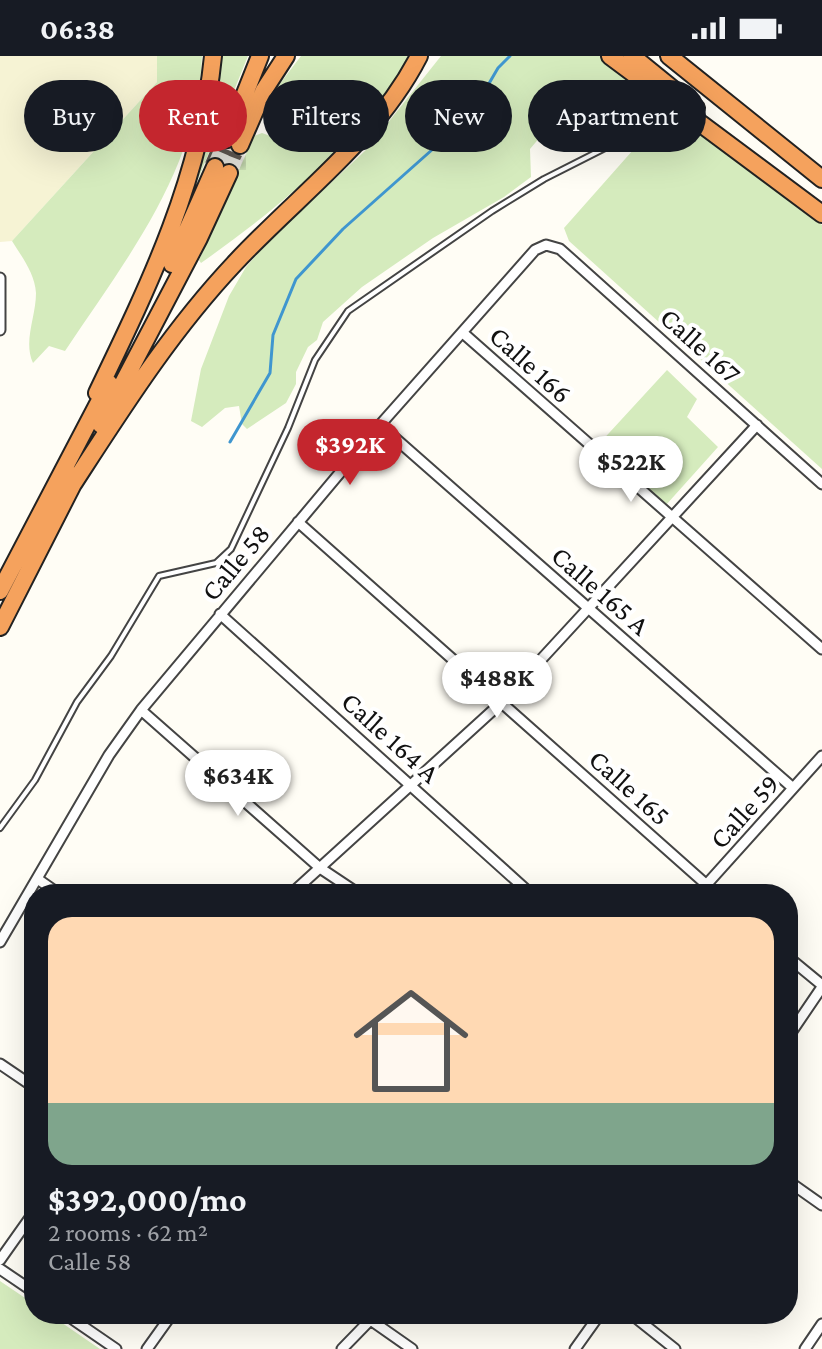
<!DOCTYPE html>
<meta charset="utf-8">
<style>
:root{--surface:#171b24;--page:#20242c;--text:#f1f3f6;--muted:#9ea1a6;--accent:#c4262e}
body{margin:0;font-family:"Crimson Pro",serif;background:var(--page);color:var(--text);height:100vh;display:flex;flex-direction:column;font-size:30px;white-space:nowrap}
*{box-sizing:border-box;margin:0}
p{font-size:26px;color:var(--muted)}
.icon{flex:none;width:44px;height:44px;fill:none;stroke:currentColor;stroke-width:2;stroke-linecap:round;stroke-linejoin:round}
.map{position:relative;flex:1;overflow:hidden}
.sheet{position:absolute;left:24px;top:828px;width:774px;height:440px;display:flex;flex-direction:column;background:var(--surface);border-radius:32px;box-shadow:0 8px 32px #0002}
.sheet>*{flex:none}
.guide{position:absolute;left:24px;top:24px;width:774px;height:72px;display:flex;gap:16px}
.price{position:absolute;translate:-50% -68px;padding:0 18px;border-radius:28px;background:#fff;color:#222;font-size:26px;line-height:52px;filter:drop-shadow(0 2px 4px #0008)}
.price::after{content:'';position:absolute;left:50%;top:48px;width:24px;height:18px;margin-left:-12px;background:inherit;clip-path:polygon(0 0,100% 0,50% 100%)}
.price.current{background:var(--accent);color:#fff}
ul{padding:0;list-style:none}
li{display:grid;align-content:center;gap:16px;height:424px;padding:0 24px}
li span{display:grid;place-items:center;height:248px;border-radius:24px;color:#555}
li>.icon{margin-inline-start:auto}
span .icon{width:144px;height:144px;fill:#fffc;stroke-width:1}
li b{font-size:34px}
.chip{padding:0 28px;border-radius:36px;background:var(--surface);box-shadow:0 8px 32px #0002;font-size:28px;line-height:72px}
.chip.current{background:var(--accent);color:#fff}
.status{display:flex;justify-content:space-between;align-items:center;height:56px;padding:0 40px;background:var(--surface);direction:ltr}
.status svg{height:22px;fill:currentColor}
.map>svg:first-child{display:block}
.farmland{fill:#f6f3d4}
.green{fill:#d5ebbd}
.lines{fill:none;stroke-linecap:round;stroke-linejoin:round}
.stream{stroke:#3f96cf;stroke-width:3}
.building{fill:#5a524d;filter:url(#shadow)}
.highway-tunnel{stroke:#dbdad3;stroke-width:16;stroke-dasharray:16 8;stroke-linecap:butt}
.lane-casing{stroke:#444;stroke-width:8}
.street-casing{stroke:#444;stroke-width:13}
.highway-casing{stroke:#222;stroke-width:20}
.lane{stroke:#fff;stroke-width:4}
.street{stroke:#fff;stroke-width:9}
.highway{stroke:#f5a25d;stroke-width:16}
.labels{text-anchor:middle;stroke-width:8;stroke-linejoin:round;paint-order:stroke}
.street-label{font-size:28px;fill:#111;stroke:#fff}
</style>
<div class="status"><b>06:38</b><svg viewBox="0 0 49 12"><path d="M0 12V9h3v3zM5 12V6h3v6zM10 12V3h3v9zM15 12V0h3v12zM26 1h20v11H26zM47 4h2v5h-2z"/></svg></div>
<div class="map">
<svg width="822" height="1293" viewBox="0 0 822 1293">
<defs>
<filter id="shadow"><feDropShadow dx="7" dy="4" stdDeviation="4" flood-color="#0004"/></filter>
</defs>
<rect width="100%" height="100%" fill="#fffdf5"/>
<!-- farmland -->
<path class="farmland" d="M0 0H157V26L12 185 0 186Z"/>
<!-- green -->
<path class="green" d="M157 0H202C198 115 126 203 65 295L49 290 33 307C23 285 36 261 36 237 35 218 22 201 12 185L157 26Z
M220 0H248L182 163Z
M301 0H410C358 86 282 150 201 207L199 204 254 80 262 77 279 83 289 61 272 52 269 42Z
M441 0H604L649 37V44L627 66 622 64C619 57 616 46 611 40 599 26 562 28 548 37L546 74 530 93 531 121 504 141 433 182 362 231 323 266 317 284 308 291 296 316V328L286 347 247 373 242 368 239 350 225 352 202 371 191 365 201 313 229 240 246 211 267 187 367 93Z
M664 59 686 64 822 169V413L569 185 564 172Z
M667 314 697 343 687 361 718 391 666 449 598 389Z
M0 1225 34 1248V1258H49L100 1293H0Z"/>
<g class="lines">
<!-- stream -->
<path class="stream" d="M230 386 270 317 273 279 296 223 343 173 470 60 498 12 510 0"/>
</g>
<!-- building -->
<path class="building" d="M217 79 219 90 242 100 237 110 215 100 205 107Z"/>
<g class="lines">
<!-- highway-tunnel -->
<path class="highway-tunnel" d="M215 111 227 83
M229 117 240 89"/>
<!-- lane casing -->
<g class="lane-casing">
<path id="lane" d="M0 772 35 724 77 646 111 600 159 520 216 507 231 493 288 372 315 304 348 255 492 155 544 123 623 83 660 40"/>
</g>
<!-- street casing -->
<g class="street-casing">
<path id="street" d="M0 222V274
M463 277 822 593
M380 369 793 732
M298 466 717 838
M220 558 531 838
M141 654 320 812 359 838
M39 824 59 838
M291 838 502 646 757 369
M698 838 822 700
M0 886 109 699 141 654 380 369 535 194 546 189 560 193 822 428
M788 901 822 929
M788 981 822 931
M0 1008 34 1031
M788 1125 822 1149
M0 1204 34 1156
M0 1213 34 1236
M65 1258 116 1293
M362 1258 412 1293
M631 1258 675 1293
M147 1293 172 1258
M342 1293 376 1258
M575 1293 600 1258
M805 1293 822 1268"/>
</g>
<!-- highway casing -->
<g class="highway-casing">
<path id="highway" d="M610 0 822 158
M632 0 696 52
M669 0 822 123
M227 83 260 0
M240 89 264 34 286 0
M172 208 215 111
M97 337C150 227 201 122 213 0
M101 369 199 182 229 117
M73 428C123 351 171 275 234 208 297 140 376 84 419 0
M0 535 109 327
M0 571 78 418"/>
</g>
<!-- lane -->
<use href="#lane" class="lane"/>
<!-- street -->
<use href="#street" class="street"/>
<!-- highway -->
<use href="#highway" class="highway"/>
</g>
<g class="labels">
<!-- street labels -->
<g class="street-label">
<text transform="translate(701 289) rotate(42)" y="10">Calle 167</text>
<text transform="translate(531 308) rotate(42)" y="10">Calle 166</text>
<text transform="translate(235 506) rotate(-50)" y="10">Calle 58</text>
<text transform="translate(601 534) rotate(41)" y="10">Calle 165 A</text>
<text transform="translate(391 681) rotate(42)" y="10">Calle 164 A</text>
<text transform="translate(630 731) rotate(42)" y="10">Calle 165</text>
<text transform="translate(744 755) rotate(-48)" y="10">Calle 59</text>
</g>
</g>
</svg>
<b class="price current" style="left:350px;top:431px">$392K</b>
<b class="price" style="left:631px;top:448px">$522K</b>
<b class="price" style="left:497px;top:664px">$488K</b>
<b class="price" style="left:238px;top:762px">$634K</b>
<div class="guide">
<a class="chip">Buy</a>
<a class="chip current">Rent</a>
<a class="chip">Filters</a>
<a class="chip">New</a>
<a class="chip">Apartment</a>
</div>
<section class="sheet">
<ul>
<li><span style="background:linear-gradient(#ffd9b3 75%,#7fa58c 0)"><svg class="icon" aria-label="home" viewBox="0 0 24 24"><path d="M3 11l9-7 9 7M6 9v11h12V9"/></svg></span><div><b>$392,000/mo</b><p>2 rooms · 62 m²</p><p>Calle 58</p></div></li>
</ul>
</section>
</div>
